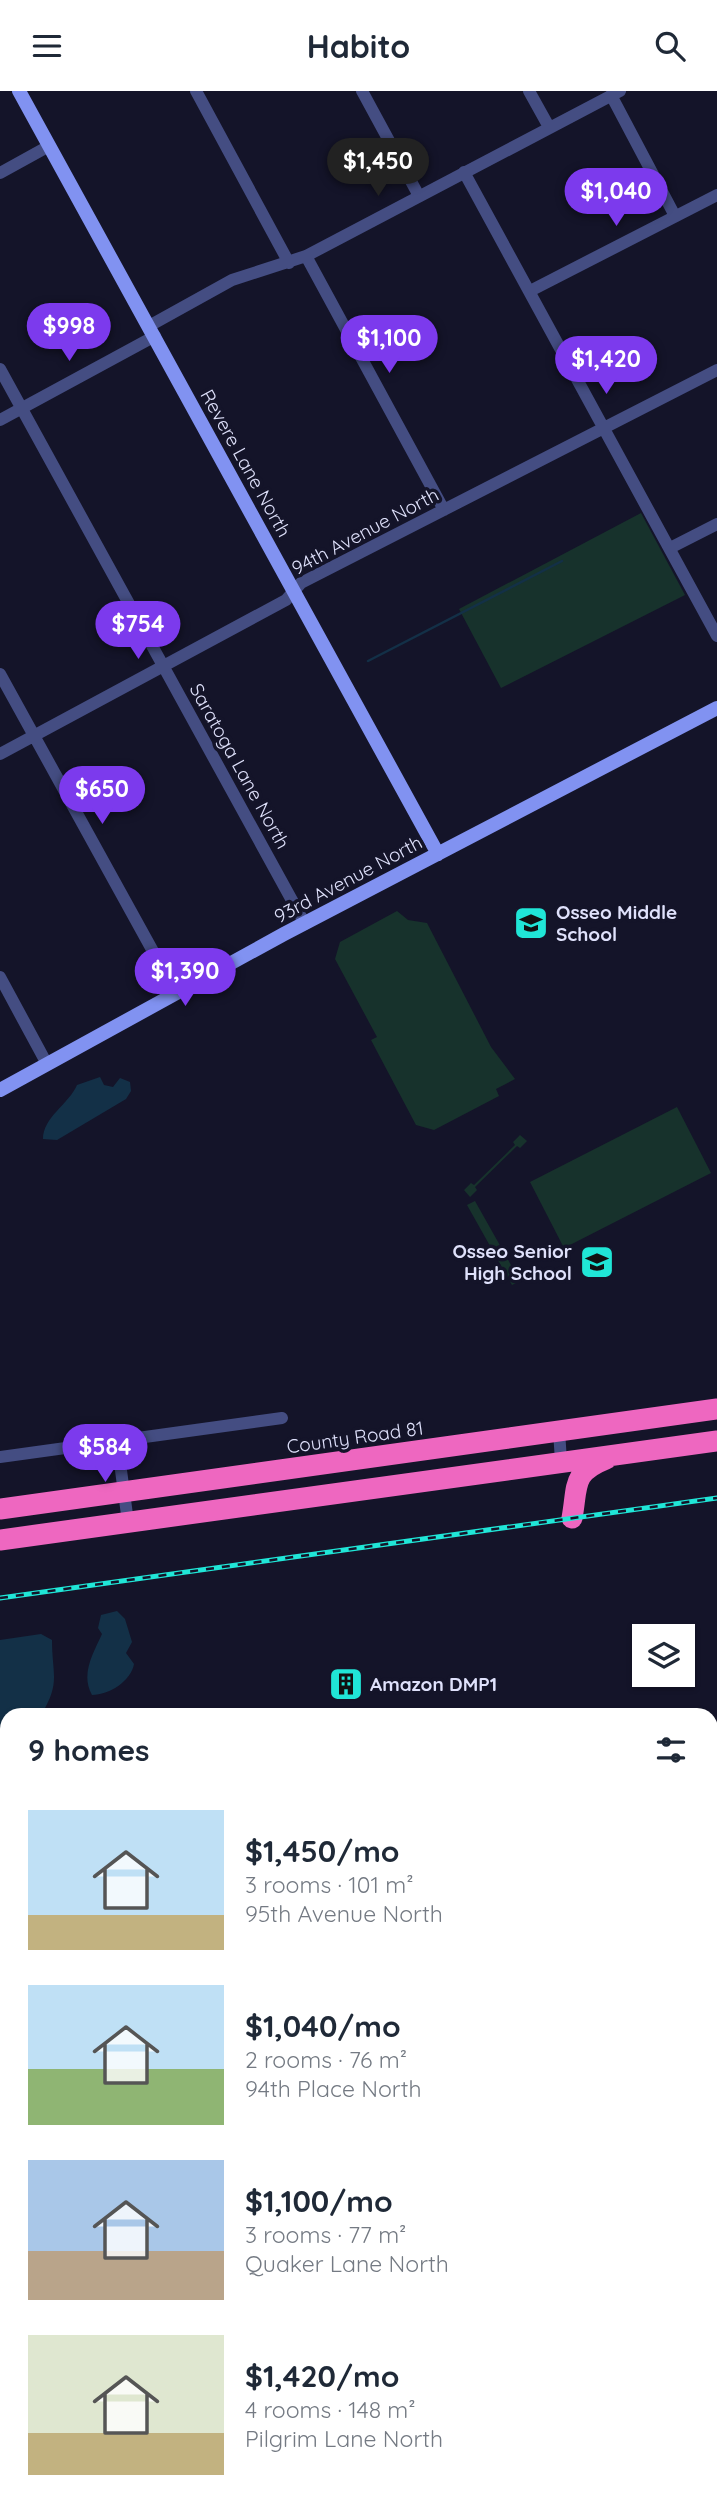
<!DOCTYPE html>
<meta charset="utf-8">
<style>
:root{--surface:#fff;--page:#f6f6f7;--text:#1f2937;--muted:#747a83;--accent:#7c3aed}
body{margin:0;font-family:Quicksand,sans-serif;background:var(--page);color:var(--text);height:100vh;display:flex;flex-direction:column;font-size:26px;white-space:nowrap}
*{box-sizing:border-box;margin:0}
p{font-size:23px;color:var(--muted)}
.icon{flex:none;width:38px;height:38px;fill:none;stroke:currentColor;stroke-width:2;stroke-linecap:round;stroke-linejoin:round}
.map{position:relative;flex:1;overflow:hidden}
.details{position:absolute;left:0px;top:1617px;width:718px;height:800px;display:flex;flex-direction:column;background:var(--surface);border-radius:21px 21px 0 0;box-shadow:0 2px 5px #0004}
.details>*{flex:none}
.controls{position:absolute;left:632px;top:1533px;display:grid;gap:14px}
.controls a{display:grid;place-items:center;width:63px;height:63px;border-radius:0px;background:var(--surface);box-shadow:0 2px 5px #0004;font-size:35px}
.price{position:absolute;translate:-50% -60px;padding:0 16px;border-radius:24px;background:var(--accent);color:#fff;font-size:23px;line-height:46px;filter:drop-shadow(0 2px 4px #0008)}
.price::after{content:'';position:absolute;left:50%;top:42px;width:21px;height:16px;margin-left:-10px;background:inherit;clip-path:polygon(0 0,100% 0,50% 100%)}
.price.active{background:#222;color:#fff}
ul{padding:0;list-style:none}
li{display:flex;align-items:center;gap:21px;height:175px;padding:0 28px}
li span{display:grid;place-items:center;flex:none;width:196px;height:140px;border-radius:0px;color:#555}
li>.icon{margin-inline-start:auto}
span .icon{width:84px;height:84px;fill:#fffc;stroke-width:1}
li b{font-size:30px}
h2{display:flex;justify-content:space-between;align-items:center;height:84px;padding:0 28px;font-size:30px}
header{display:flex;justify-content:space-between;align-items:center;height:91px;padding:0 28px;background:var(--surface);font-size:32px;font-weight:700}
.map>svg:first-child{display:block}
.green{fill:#17322c}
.water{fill:#133047}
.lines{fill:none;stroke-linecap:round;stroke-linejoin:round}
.stream{stroke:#133047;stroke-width:2.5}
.street{stroke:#444d82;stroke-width:12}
.secondary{stroke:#8192f1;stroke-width:14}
.highway{stroke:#ee67c0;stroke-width:21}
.rail-casing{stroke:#20e6d7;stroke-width:5}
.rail{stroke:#141429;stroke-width:2.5;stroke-dasharray:8;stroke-linecap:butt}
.labels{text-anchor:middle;stroke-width:7;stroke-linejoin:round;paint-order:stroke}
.street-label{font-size:19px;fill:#dfe1fb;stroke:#141429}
.poi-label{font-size:19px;font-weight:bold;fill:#dfe1fb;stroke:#141429;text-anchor:start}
</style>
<header><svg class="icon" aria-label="menu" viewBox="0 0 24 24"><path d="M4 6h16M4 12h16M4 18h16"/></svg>Habito<svg class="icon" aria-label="search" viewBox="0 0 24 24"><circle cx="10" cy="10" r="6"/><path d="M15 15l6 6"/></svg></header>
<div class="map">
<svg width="717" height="2416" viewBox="0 0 717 2416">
<rect width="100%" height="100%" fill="#141429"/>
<!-- green -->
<path class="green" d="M641 422 685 504 501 597 459 518Z
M397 820 408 829 427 832 491 956 515 988 496 998 499 1005 434 1039 416 1034 371 949 377 946 335 868 340 851Z
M677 1016 711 1082 564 1157 530 1091Z
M520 1044 527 1050 520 1057 517 1055 475 1096 477 1099 470 1106 464 1099 471 1092 474 1094 515 1054 513 1051Z
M475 1110 520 1190 512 1194 467 1114Z"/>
<!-- water -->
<path class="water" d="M100 986 104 994 113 996 120 987 130 991 131 1000 126 1008 57 1049 43 1048C43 1026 69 1013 77 994Z
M117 1520 125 1528 132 1551 126 1562 134 1573C131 1590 109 1604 92 1604 80 1583 94 1561 102 1543L98 1537 101 1524Z
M41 1543 52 1549C52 1584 61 1591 41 1624H7V1639L0 1641V1549Z"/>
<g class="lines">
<!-- stream -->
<path class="stream" d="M368 570 562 470"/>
<!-- street -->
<path class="street" d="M196 0 289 172
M362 0 419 105
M529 0 549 36
M611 4 675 125
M464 81 717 545
M0 82 49 55
M306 165 444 419
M530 200 717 104
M149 235 232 189 306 165 620 0
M0 278 305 833
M0 329 155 245
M670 457 717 433
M0 583 176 902
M0 663 286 509 301 492 717 279
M0 886 47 973
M559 1340 561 1370
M117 1350 128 1431
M0 1366 282 1327"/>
<!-- secondary -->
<path class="secondary" d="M19 0 438 763
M0 999 284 843 717 617
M710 1983 717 1980
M710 2068 715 2082
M0 2360 7 2373
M0 2408 4 2416
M27 2410 31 2416"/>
<!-- highway -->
<path class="highway" d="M0 1418 717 1318
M572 1427C578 1395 571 1382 606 1368
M0 1449 717 1350"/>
<!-- rail casing -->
<g class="rail-casing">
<path id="rail" d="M0 1507 717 1407"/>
</g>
<!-- rail -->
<use href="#rail" class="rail"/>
</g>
<!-- icons -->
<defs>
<g id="school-square" transform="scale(1.75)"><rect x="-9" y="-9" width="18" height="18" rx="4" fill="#20e6d7" stroke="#141429"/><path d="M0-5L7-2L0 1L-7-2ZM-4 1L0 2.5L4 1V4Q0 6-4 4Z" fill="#111"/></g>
<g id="building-square" transform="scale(1.75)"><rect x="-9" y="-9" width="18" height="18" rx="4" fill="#20e6d7" stroke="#141429"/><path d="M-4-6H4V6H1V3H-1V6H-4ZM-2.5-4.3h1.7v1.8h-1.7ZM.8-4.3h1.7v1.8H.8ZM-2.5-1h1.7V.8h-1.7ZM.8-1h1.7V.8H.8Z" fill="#111"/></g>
</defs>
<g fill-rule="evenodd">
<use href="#school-square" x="531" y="832"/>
<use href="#school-square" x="597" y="1171"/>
<use href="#building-square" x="346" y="1593"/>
</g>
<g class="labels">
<!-- street labels -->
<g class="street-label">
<text transform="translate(246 372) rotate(61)" y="7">Revere Lane North</text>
<text transform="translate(365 440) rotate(-28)" y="7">94th Avenue North</text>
<text transform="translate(240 675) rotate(61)" y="7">Saratoga Lane North</text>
<text transform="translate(348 788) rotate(-28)" y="7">93rd Avenue North</text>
<text transform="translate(355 1346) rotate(-8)" y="7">County Road 81</text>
</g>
<!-- poi labels -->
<g class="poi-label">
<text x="556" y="828">Osseo Middle<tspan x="556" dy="22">School</tspan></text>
<text x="572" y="1167" text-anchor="end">Osseo Senior<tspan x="572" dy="22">High School</tspan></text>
<text x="370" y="1600">Amazon DMP1</text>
</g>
</g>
</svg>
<div class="controls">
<a><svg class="icon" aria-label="layers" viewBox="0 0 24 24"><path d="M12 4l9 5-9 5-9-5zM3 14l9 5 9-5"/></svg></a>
</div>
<b class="price active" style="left:378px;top:107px">$1,450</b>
<b class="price" style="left:616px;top:137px">$1,040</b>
<b class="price" style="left:69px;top:272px">$998</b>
<b class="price" style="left:389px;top:284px">$1,100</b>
<b class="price" style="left:606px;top:305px">$1,420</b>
<b class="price" style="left:138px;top:570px">$754</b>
<b class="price" style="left:102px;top:735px">$650</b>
<b class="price" style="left:185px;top:917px">$1,390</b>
<b class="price" style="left:105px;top:1393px">$584</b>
<section class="details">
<h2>9 homes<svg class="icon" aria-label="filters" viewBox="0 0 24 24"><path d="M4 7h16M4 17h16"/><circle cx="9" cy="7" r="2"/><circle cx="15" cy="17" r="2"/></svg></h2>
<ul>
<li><span style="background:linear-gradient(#bfe0f5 75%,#c2b280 0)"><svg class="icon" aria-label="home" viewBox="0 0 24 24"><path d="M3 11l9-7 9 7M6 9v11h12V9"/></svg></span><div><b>$1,450/mo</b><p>3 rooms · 101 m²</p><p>95th Avenue North</p></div></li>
<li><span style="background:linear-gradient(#bfe0f5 60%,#8fb573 0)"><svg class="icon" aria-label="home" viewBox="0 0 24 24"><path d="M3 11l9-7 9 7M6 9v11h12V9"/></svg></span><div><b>$1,040/mo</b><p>2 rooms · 76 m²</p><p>94th Place North</p></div></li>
<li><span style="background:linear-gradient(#a9c7e8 65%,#b9a48a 0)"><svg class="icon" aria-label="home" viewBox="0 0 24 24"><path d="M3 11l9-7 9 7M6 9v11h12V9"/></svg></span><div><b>$1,100/mo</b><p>3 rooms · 77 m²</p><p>Quaker Lane North</p></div></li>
<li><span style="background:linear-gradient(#dfe7d0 70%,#c2b280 0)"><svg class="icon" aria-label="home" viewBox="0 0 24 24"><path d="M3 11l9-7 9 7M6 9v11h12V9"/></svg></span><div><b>$1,420/mo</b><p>4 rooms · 148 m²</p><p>Pilgrim Lane North</p></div></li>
</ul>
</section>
</div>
